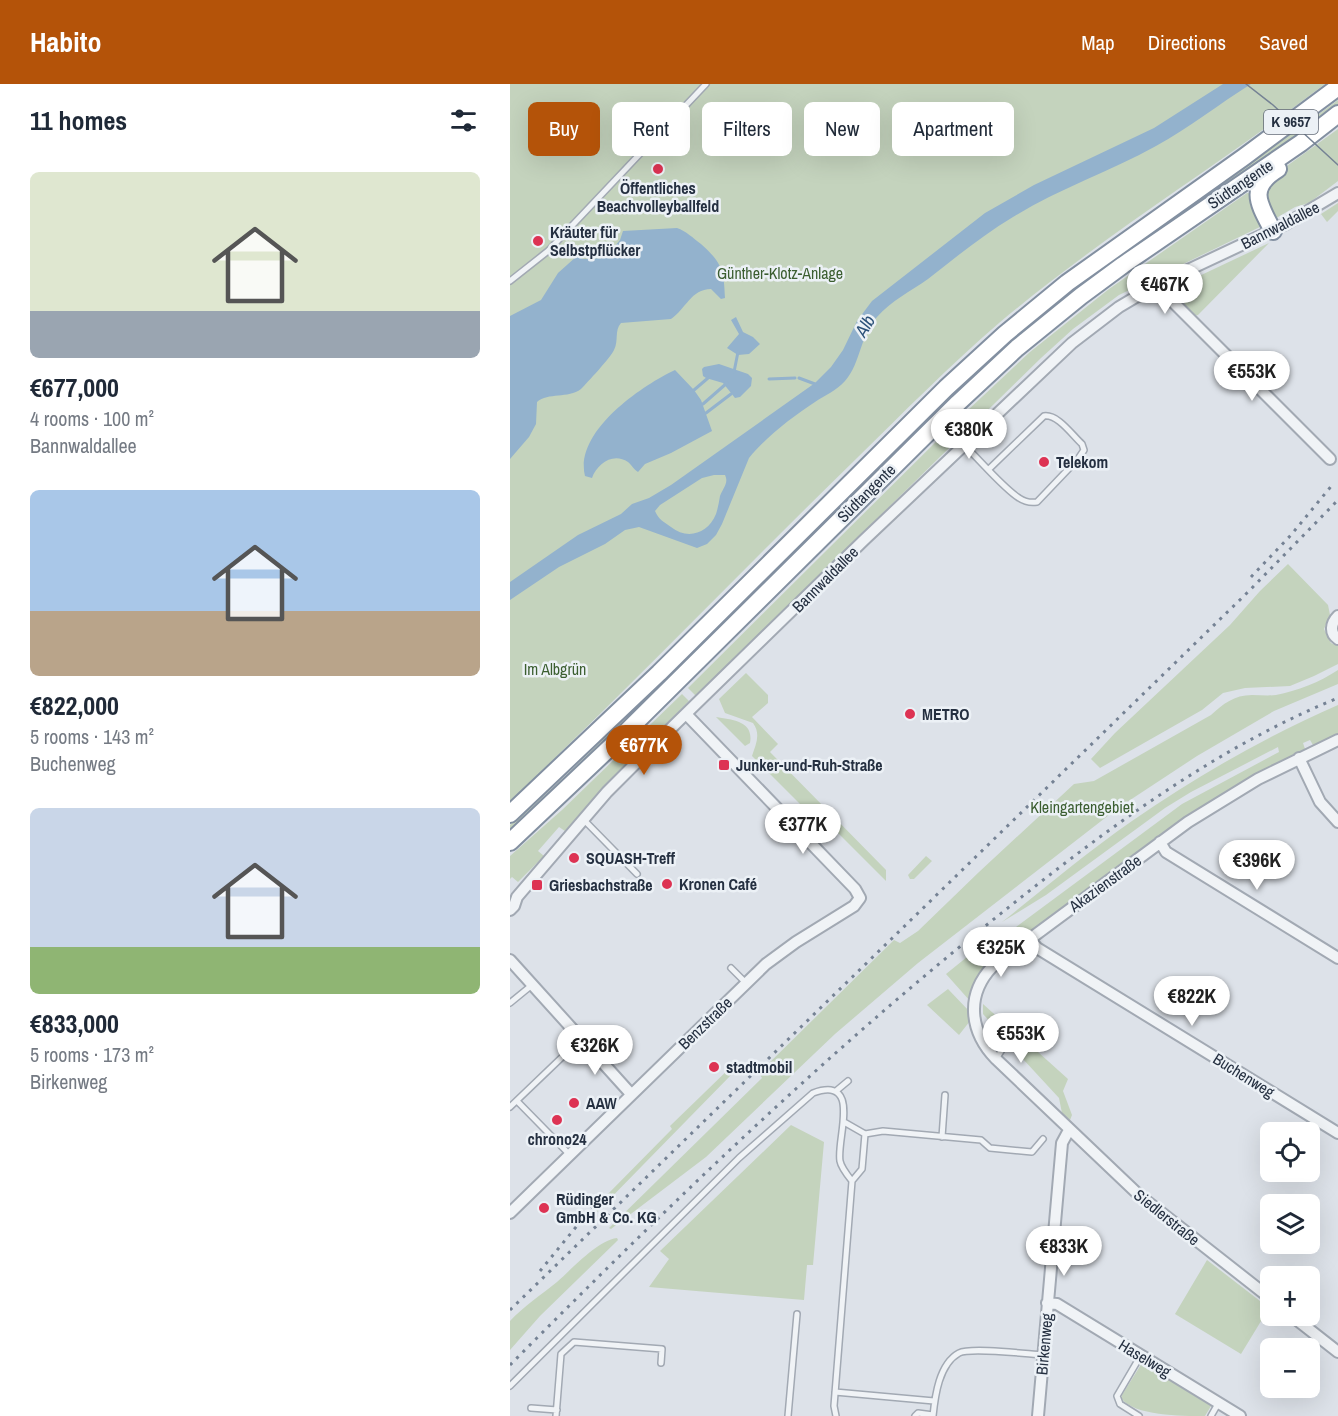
<!DOCTYPE html>
<meta charset="utf-8">
<style>
:root{--surface:#fff;--page:#f2f2f3;--text:#1f2937;--muted:#747a83;--accent:#b45309}
body{margin:0;font-family:"Archivo Narrow",sans-serif;background:var(--page);color:var(--text);height:100vh;display:flex;flex-direction:column;font-size:22px;white-space:nowrap}
*{box-sizing:border-box;margin:0}
p{font-size:20px;color:var(--muted)}
.icon{flex:none;width:33px;height:33px;fill:none;stroke:currentColor;stroke-width:2;stroke-linecap:round;stroke-linejoin:round}
.map{position:relative;flex:1;overflow:hidden}
.side{display:flex;flex-direction:column;background:var(--surface);width:510px}
.side>*{flex:none}
.guide{position:absolute;left:18px;top:18px;width:570px;height:54px;display:flex;gap:12px}
.buttons{position:absolute;left:750px;top:1038px;display:grid;gap:12px}
.buttons a{display:grid;place-items:center;width:60px;height:60px;border-radius:9px;background:var(--surface);box-shadow:0 6px 24px #0002;font-size:30px}
.price{position:absolute;translate:-50% -51px;padding:0 14px;border-radius:21px;background:#fff;color:#222;font-size:20px;line-height:39px;filter:drop-shadow(0 2px 3px #0008)}
.price::after{content:'';position:absolute;left:50%;top:36px;width:18px;height:14px;margin-left:-9px;background:inherit;clip-path:polygon(0 0,100% 0,50% 100%)}
.price.selected{background:var(--accent);color:#fff}
ul{padding:0;list-style:none}
li{display:grid;align-content:center;gap:12px;height:318px;padding:0 30px}
li span{display:grid;place-items:center;height:186px;border-radius:9px;color:#555}
li>.icon{margin-inline-start:auto}
span .icon{width:108px;height:108px;fill:#fffc;stroke-width:1}
li b{font-size:26px}
h2{display:flex;justify-content:space-between;align-items:center;height:72px;padding:0 30px;font-size:26px}
.pill{padding:0 21px;border-radius:9px;background:var(--surface);box-shadow:0 6px 24px #0002;font-size:21px;line-height:54px}
.pill.selected{background:var(--accent);color:#fff}
header{display:flex;align-items:center;gap:36px;box-sizing:border-box;height:84px;padding:0 30px;background:var(--accent);color:#fff}
header strong{font-size:28px}
nav{display:flex;gap:33px;margin-inline-start:auto;font-size:21px}
main{display:flex;flex:1;min-height:0}
.map>svg:first-child{display:block}
.green{fill:#c4d3bd}
.water{fill:#93b2cd;fill-rule:evenodd}
.lines{fill:none;stroke-linecap:round;stroke-linejoin:round}
.stream{stroke:#93b2cd;stroke-width:3}
.service-casing{stroke:#a2a9b3;stroke-width:8}
.minor-casing{stroke:#a2a9b3;stroke-width:14}
.trunk-casing{stroke:#8390a1;stroke-width:20}
.service{stroke:#f0f3f6;stroke-width:5}
.minor{stroke:#f0f3f6;stroke-width:10}
.trunk{stroke:#fff;stroke-width:16}
.tram{stroke:#758294;stroke-width:1.5}
.rail{stroke:#758294;stroke-width:3;stroke-dasharray:3 6;stroke-linecap:butt}
.poi-dot{fill:#dd3353;stroke:#ecf1f6;stroke-width:2}
.labels{text-anchor:middle;stroke-width:5;stroke-linejoin:round;paint-order:stroke}
.shield{fill:#ecf1f6;stroke:#616a77;stroke-width:1.5}
.shield-label{font-size:15px;font-weight:bold;fill:#253041}
.street-label{font-size:16px;fill:#253041;stroke:#ecf1f6}
.poi-label{font-size:16px;font-weight:bold;fill:#253041;stroke:#ecf1f6;text-anchor:start}
.park-label{font-size:16px;fill:#3b5e30;stroke:#ecf1f6}
.water-label{font-size:18px;font-style:italic;fill:#2b5179;stroke:#ecf1f6}
</style>
<header>
<strong>Habito</strong>
<nav><a>Map</a><a>Directions</a><a>Saved</a></nav>
</header>
<main>
<section class="side">
<h2>11 homes<svg class="icon" aria-label="filters" viewBox="0 0 24 24"><path d="M4 7h16M4 17h16"/><circle cx="9" cy="7" r="2"/><circle cx="15" cy="17" r="2"/></svg></h2>
<ul>
<li><span style="background:linear-gradient(#dfe7d0 75%,#9aa5b1 0)"><svg class="icon" aria-label="home" viewBox="0 0 24 24"><path d="M3 11l9-7 9 7M6 9v11h12V9"/></svg></span><div><b>€677,000</b><p>4 rooms · 100 m²</p><p>Bannwaldallee</p></div></li>
<li><span style="background:linear-gradient(#a9c7e8 65%,#b9a48a 0)"><svg class="icon" aria-label="home" viewBox="0 0 24 24"><path d="M3 11l9-7 9 7M6 9v11h12V9"/></svg></span><div><b>€822,000</b><p>5 rooms · 143 m²</p><p>Buchenweg</p></div></li>
<li><span style="background:linear-gradient(#c9d6e8 75%,#8fb573 0)"><svg class="icon" aria-label="home" viewBox="0 0 24 24"><path d="M3 11l9-7 9 7M6 9v11h12V9"/></svg></span><div><b>€833,000</b><p>5 rooms · 173 m²</p><p>Birkenweg</p></div></li>
</ul>
</section>
<div class="map">
<svg width="828" height="1332" viewBox="0 0 828 1332">
<rect width="100%" height="100%" fill="#dde2e9"/>
<!-- green -->
<path class="green" d="M0 0H815C708 82 592 152 489 239 439 282 393 329 346 375 230 488 118 605 0 717Z
M828 16V22L625 164 0 748V741L3 738C61 691 113 634 166 581 265 483 363 382 465 287 576 184 707 106 828 16Z
M828 45V97L799 119 785 123 763 136 760 132 755 102 763 92Z
M737 109H739L741 113 752 142 609 211 563 245 531 274 186 612 178 604 458 326 520 268 599 205Z
M828 119V127L817 138 811 130Z
M759 159 688 231 684 232 663 211 661 207 668 202Z
M778 480 818 521 820 531 814 545 821 559 828 562V580L804 592 780 602 735 604 713 609 692 626 590 684 581 675 605 649 720 541 750 507Z
M828 586V600L764 627 687 672 608 724 408 879 325 950 196 1073 101 1145 99 1144 252 994 249 989 384 856 390 859 408 847 469 788 564 700 584 697 701 631C713 620 724 611 742 611 750 611 758 612 766 611 787 607 810 598 828 586Z
M236 589 258 611V619L242 633 268 660 260 668 376 786V797L299 720H290L242 672C246 660 251 650 243 639L215 629 209 615Z
M172 610 179 617 94 702 55 747 49 743 28 767 34 772 8 798 2 793 0 795V772L52 726Z
M828 621V650L803 661 800 656 793 659 795 665 720 706 680 731 482 877 460 917 436 890 478 856 502 846 672 720 769 668 768 663 681 708 655 724 536 811 492 838C535 804 577 768 622 737 687 692 755 653 828 621Z
M206 633C223 636 244 637 240 659L235 662Z
M416 772 422 777 404 795H400L398 791Z
M438 905 459 927 460 937 449 951 417 921Z
M473 920 502 946 496 955 473 930Z
M508 950 558 995 553 1007 562 1031 560 1036 552 1029 549 1014 501 962Z
M226 978 223 989 86 1129 83 1125 94 1114 162 1045 160 1042Z
M281 1041 314 1058 303 1181H297L294 1216 139 1203 159 1175 150 1167Z
M107 1154 108 1156 105 1159 30 1232 0 1266V1237C14 1222 31 1211 47 1198 63 1184 87 1157 107 1154Z
M697 1176 759 1224 731 1270 665 1230Z
M632 1279 701 1322 695 1332C671 1332 624 1332 611 1314L612 1311Z"/>
<!-- water -->
<path class="water" d="M713 0H741C709 20 679 44 646 62 599 88 548 105 503 133 473 151 446 173 418 195 401 207 381 217 367 233 350 251 351 279 335 297 326 307 315 311 305 318 282 333 256 353 239 374L212 440 206 451 197 460 187 464 129 443 115 446 95 460 49 483 0 516V498L68 451 111 430 122 420 139 414 161 401 305 299 321 283 333 266 347 237 362 217 475 129 524 101 644 44ZM204 391H215C219 399 213 404 210 412 209 418 208 424 206 430 198 450 177 456 161 443 153 437 149 436 145 427L150 421 192 394Z
M167 144C176 147 183 154 191 160 212 179 214 186 215 214L211 215 201 205C181 205 176 225 161 235L111 239C104 247 109 257 104 266 101 273 77 299 71 305 58 315 38 308 27 318L26 340 19 353 0 375V232L31 216 48 189 67 172 73 175 95 174 110 156 113 147Z
M226 233 233 248 243 253 250 260 239 270 228 271 217 264 229 250 221 236Z
M209 280 238 290 242 294 241 302 230 313 225 314 213 299 196 294 193 292 192 285 194 283Z
M165 286 184 306 191 316 202 347 161 369 135 380 128 388C123 385 122 381 118 378 103 368 87 380 82 394L75 392C64 348 131 302 165 286Z"/>
<g class="lines">
<!-- stream -->
<path class="stream" d="M224 288 228 268
M289 294 305 300
M259 295 285 294
M184 306 198 294
M193 320 217 299
M196 329 221 310"/>
<!-- service casing -->
<g class="service-casing">
<path id="service" d="M0 197 38 167 196 0
M454 361C469 375 493 404 509 414 515 418 520 419 527 418L568 375 574 366 572 360C562 351 548 330 534 332L479 385
M74 736 127 790
M221 884 236 899
M0 919 22 901
M486 975 508 941
M326 1007 338 997
M7 1017 59 1070
M0 1023 71 955
M355 1050 373 1047 471 1056 480 1064 522 1068 533 1055
M432 1053 435 1011
M0 1302 229 1074 303 1009C353 991 326 1055 330 1077 331 1083 338 1092 342 1097
M325 1308 424 1317
M21 1324 47 1326
M46 1332 51 1270 64 1258 152 1265 151 1279
M278 1332 287 1230
M326 1332 324 1322 342 1097 352 1085 355 1050 334 1038
M405 1332 408 1329 423 1331
M423 1332C425 1312 429 1280 449 1269 461 1263 517 1270 533 1271
M629 1332 610 1320 607 1312 631 1271
M701 1332 709 1318"/>
</g>
<!-- minor casing -->
<g class="minor-casing">
<path id="minor" d="M646 201 820 375
M828 532C821 539 819 549 828 555
M789 674 810 718 828 738
M650 758 656 768 828 874
M0 826 4 822 7 813 97 708 149 656 354 456 562 259 609 223 646 201 776 140 828 109
M519 855 527 864 828 1049
M0 876 121 1010
M0 1129 256 880 286 858 344 822 350 814 345 805 176 630
M760 1214 630 1112 486 975C460 948 455 912 482 883L678 738 748 695 828 656
M537 1219 547 1220 730 1332
M782 1232 828 1268
M528 1332 552 1059 559 1046"/>
</g>
<!-- trunk casing -->
<g class="trunk-casing">
<path id="trunk" d="M763 147C749 120 737 104 768 85
M0 730 149 589 436 304 495 250 557 199 734 73 828 3
M0 758 111 653 448 319 507 264 571 212 613 181 791 59 828 30"/>
</g>
<!-- service -->
<use href="#service" class="service"/>
<!-- minor -->
<use href="#minor" class="minor"/>
<!-- trunk -->
<use href="#trunk" class="trunk"/>
<!-- tram -->
<path class="tram" d="M736 0 763 21 828 81"/>
<!-- rail -->
<path class="rail" d="M741 493 781 451 823 400
M30 1187 84 1121
M0 1226 739 507 828 416
M0 1281C158 1122 318 967 494 827 595 746 707 663 828 614"/>
</g>
<!-- markers -->
<g class="poi-dot">
<circle cx="148" cy="85" r="6"/>
<circle cx="28" cy="157" r="6"/>
<circle cx="534" cy="378" r="6"/>
<circle cx="400" cy="630" r="6"/>
<rect x="208" y="675" width="12" height="12" rx="3"/>
<circle cx="64" cy="774" r="6"/>
<circle cx="157" cy="800" r="6"/>
<rect x="21" y="795" width="12" height="12" rx="3"/>
<circle cx="204" cy="983" r="6"/>
<circle cx="64" cy="1019" r="6"/>
<circle cx="47" cy="1036" r="6"/>
<circle cx="34" cy="1124" r="6"/>
</g>
<g class="labels">
<!-- shield labels -->
<rect class="shield" x="754" y="26" width="54" height="24" rx="4.5"/>
<g class="shield-label">
<text x="781" y="43">K 9657</text>
</g>
<!-- street labels -->
<g class="street-label">
<text transform="translate(730 100) rotate(-34)" y="6">Südtangente</text>
<text transform="translate(770 141) rotate(-27)" y="6">Bannwaldallee</text>
<text transform="translate(356 409) rotate(-45)" y="6">Südtangente</text>
<text transform="translate(315 495) rotate(-45)" y="6">Bannwaldallee</text>
<text transform="translate(595 799) rotate(-36)" y="6">Akazienstraße</text>
<text transform="translate(195 939) rotate(-44)" y="6">Benzstraße</text>
<text transform="translate(734 991) rotate(32)" y="6">Buchenweg</text>
<text transform="translate(657 1133) rotate(39)" y="6">Siedlerstraße</text>
<text transform="translate(534 1260) rotate(-85)" y="6">Birkenweg</text>
<text transform="translate(635 1274) rotate(31)" y="6">Haselweg</text>
</g>
<!-- poi labels -->
<g class="poi-label">
<text x="148" y="110" text-anchor="middle">Öffentliches<tspan x="148" dy="18">Beachvolleyballfeld</tspan></text>
<text x="40" y="154">Kräuter für<tspan x="40" dy="18">Selbstpflücker</tspan></text>
<text x="546" y="384">Telekom</text>
<text x="412" y="636">METRO</text>
<text x="226" y="687">Junker-und-Ruh-Straße</text>
<text x="76" y="780">SQUASH-Treff</text>
<text x="169" y="806">Kronen Café</text>
<text x="39" y="807">Griesbachstraße</text>
<text x="216" y="989">stadtmobil</text>
<text x="76" y="1025">AAW</text>
<text x="47" y="1061" text-anchor="middle">chrono24</text>
<text x="46" y="1121">Rüdinger<tspan x="46" dy="18">GmbH &amp; Co. KG</tspan></text>
</g>
<!-- park labels -->
<g class="park-label">
<text x="270" y="195">Günther-Klotz-Anlage</text>
<text x="45" y="591">Im Albgrün</text>
<text x="572" y="729">Kleingartengebiet</text>
</g>
<!-- water labels -->
<g class="water-label">
<text transform="translate(355 242) rotate(-59)" y="6">Alb</text>
</g>
</g>
</svg>
<div class="buttons">
<a><svg class="icon" aria-label="locate" viewBox="0 0 24 24"><circle cx="12" cy="12" r="6"/><path d="M12 2v4M12 18v4M2 12h4M18 12h4"/></svg></a>
<a><svg class="icon" aria-label="layers" viewBox="0 0 24 24"><path d="M12 4l9 5-9 5-9-5zM3 14l9 5 9-5"/></svg></a>
<a>+</a>
<a>−</a>
</div>
<b class="price" style="left:655px;top:231px">€467K</b>
<b class="price" style="left:742px;top:318px">€553K</b>
<b class="price" style="left:459px;top:376px">€380K</b>
<b class="price selected" style="left:134px;top:692px">€677K</b>
<b class="price" style="left:293px;top:771px">€377K</b>
<b class="price" style="left:747px;top:807px">€396K</b>
<b class="price" style="left:491px;top:894px">€325K</b>
<b class="price" style="left:682px;top:943px">€822K</b>
<b class="price" style="left:511px;top:980px">€553K</b>
<b class="price" style="left:85px;top:992px">€326K</b>
<b class="price" style="left:554px;top:1193px">€833K</b>
<div class="guide">
<a class="pill selected">Buy</a>
<a class="pill">Rent</a>
<a class="pill">Filters</a>
<a class="pill">New</a>
<a class="pill">Apartment</a>
</div>
</div>
</main>
